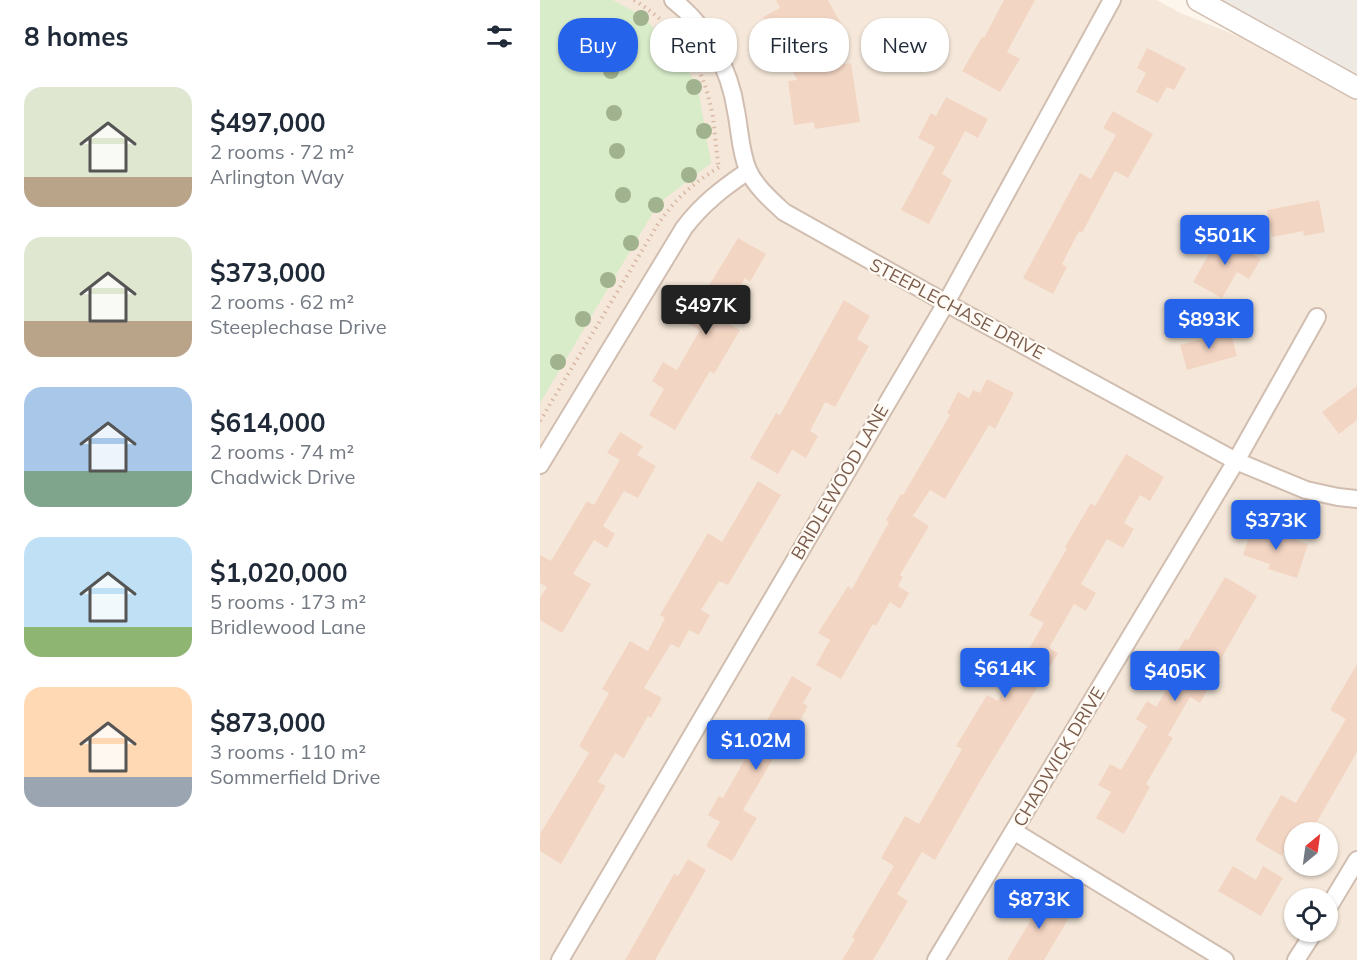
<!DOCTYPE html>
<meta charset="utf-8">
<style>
:root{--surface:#fff;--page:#f2f2f3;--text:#1f2937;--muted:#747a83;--accent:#2563eb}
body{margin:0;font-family:Mulish,sans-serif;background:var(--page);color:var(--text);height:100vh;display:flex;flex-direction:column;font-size:22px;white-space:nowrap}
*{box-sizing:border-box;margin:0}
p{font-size:20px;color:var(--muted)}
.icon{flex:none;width:33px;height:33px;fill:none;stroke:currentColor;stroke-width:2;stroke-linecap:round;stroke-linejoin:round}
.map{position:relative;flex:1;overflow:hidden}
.drawer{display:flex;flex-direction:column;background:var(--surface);width:540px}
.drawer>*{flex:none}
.guide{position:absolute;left:18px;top:18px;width:570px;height:54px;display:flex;gap:12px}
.needle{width:39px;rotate:29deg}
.buttons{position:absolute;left:744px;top:822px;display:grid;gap:12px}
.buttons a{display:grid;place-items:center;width:54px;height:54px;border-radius:50%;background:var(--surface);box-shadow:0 2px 4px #0004;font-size:30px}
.price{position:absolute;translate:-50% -51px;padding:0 14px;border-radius:6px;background:var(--accent);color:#fff;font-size:20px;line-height:39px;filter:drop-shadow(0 2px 3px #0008)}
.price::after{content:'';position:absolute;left:50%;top:36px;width:18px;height:14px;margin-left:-9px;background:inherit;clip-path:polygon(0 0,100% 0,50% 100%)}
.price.current{background:#222;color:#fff}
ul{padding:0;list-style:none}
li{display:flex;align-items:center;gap:18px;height:150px;padding:0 24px}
li span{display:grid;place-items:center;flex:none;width:168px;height:120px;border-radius:18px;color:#555}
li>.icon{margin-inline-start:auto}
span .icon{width:72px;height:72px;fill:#fffc;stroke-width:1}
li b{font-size:26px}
h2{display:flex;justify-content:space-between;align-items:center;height:72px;padding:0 24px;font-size:26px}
.chip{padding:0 21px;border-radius:24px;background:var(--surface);box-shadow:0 2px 4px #0004;font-size:21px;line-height:54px}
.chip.current{background:var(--accent);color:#fff}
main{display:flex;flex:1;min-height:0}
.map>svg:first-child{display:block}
.residential{fill:#f5e8da;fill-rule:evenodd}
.industrial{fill:#efe9e4}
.green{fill:#d8ecc9}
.building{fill:#f3d5c3}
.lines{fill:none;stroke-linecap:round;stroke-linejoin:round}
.minor-casing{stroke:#d1beb0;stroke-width:20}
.tertiary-casing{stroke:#d1beb0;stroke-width:24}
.path{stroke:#d9b8a5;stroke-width:4;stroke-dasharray:1.5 4.5;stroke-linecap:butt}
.minor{stroke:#fff;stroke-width:16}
.tertiary{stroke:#fff;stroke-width:21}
.tree{fill:#a0b28e}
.labels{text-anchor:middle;stroke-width:4.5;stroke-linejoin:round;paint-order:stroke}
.street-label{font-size:18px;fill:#7a5c4d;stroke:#fffaf3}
</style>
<main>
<section class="drawer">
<h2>8 homes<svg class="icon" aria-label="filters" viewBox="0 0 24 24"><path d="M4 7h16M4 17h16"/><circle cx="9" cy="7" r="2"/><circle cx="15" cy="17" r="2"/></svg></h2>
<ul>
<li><span style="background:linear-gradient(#dfe7d0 75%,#b9a48a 0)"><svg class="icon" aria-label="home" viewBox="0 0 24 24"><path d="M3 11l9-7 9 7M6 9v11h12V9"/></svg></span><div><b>$497,000</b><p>2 rooms · 72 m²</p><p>Arlington Way</p></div></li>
<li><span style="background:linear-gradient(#dfe7d0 70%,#b9a48a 0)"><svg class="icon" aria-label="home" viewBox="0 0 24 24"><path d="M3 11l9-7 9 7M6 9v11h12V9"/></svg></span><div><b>$373,000</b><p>2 rooms · 62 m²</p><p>Steeplechase Drive</p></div></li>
<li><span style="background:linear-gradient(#a9c7e8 70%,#7fa58c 0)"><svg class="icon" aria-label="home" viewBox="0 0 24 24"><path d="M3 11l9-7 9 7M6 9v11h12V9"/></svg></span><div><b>$614,000</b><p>2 rooms · 74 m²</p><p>Chadwick Drive</p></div></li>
<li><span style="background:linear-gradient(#bfe0f5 75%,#8fb573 0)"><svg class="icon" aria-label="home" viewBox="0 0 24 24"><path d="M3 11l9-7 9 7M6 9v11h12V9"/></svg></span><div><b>$1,020,000</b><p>5 rooms · 173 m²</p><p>Bridlewood Lane</p></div></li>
<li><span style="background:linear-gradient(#ffd9b3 75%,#9aa5b1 0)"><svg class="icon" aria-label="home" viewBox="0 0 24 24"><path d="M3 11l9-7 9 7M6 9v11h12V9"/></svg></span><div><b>$873,000</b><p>3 rooms · 110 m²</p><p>Sommerfield Drive</p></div></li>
</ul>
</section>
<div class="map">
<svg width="817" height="960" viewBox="0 0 817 960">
<rect width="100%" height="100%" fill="#fdf6ec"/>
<!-- residential -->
<path class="residential" d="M0 0H617L638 12 708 40 817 101V960H0ZM754 832H788V866H754ZM754 898H788V932H754Z"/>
<!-- industrial -->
<path class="industrial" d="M682 0H817V75Z"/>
<!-- green -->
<path class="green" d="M0 0H73L100 15 136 48 158 88 171 163 118 204 0 403Z"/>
<!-- building -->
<path class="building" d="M236 0H288L306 33 249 65 223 17 240 8Z
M464 0H495L467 52 480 59 460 92 422 71 442 37 444 38Z
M607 48 646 68 634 90 627 87 618 103 596 92 606 73 597 68Z
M311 63 320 122 275 129 274 122 254 125 248 81 257 80 253 72Z
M406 97 448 119 438 138 425 131 402 174 412 180 389 224 361 210 395 147 378 138 391 113 396 116Z
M573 111 613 134 588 178 575 171 542 233 539 231 522 264 527 267 513 294 483 278 540 173 551 179 576 135 563 128Z
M779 200 785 232 764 236 763 231 732 237 727 210Z
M680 235 721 259 709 279 697 272 682 298 653 282Z
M198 238 226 254 210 282 205 278 181 319 200 330 174 374 170 371 135 430 109 415 124 389 112 381 123 362 137 370 160 330 146 323Z
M304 300 330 316 317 339 329 346 295 407 285 402 270 431 278 436 266 458 252 450 238 474 210 458 236 413 240 415Z
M690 331 697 356 647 370 640 345Z
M447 379 474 393 455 429 449 425 405 499 390 490 373 516 389 526 360 575 363 577 358 586 369 593 360 609 350 602 336 626 333 624 301 679 276 665 290 640 278 633 308 586 312 589 349 522 346 520 361 494 363 495 410 415 407 413 418 392 429 398 433 390 440 393Z
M817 386V420L799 434 782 412Z
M80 432 103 446 97 455 116 466 98 498 84 491 63 526 75 534 67 548 54 540 33 574 51 584 22 633 0 620V598L7 587 0 583V555L11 561 47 501 54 505 80 460 67 453Z
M586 454 624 477 610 501 600 495 584 523 594 529 583 548 567 539 541 584 556 593 546 611 534 604 509 648 518 653 443 776 395 860 382 852 357 894 368 901 333 960H302L315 939 312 937 354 866 341 858 365 816 379 824 422 749 416 746 447 695 458 701 504 623 489 615 527 548 525 547 551 503 555 506Z
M218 481 241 495 188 585 179 581 161 610 170 615 159 635 149 630 139 648 131 644 104 688 122 698 111 718 108 716 84 758 75 753 58 782 66 786 21 864 0 851V834L49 753 39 746 69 693 62 689 90 641 108 651 125 618 120 615 168 533 182 542Z
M713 525 768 544 757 578 728 569 730 564 703 555Z
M685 577 717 596 678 664 681 666 660 703 650 697 628 735 633 738 606 784 610 787 584 834 556 818 571 792 558 785 570 764 581 770 607 726 596 719 607 701 616 707 642 664 633 659 645 639 648 640Z
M817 664V752L771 832H754L742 856 715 840 741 795 756 803 806 719 790 710Z
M252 676 272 688 263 703 268 706 252 735 248 733 203 810 217 818 192 861 166 846 180 822 168 815 179 796 183 798Z
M148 859 166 870 115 960H85L134 874 138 876Z
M693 866 716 880 723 866 743 878 721 916 678 891Z
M491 893 530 916 504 960H467L492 918 480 912Z"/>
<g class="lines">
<!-- minor casing -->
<g class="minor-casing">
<path id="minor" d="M133 0C167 26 190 69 196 111 200 130 200 151 208 170 215 186 231 200 244 212L406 303 696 461 766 490 798 497 817 499
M0 465 144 228C162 204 183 188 208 171
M475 832 685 960
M788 908 817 860
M20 960 406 303 572 0
M396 960 696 461 777 317
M756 960 774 932"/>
</g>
<!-- tertiary casing -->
<g class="tertiary-casing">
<path id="tertiary" d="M658 0 817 88"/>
</g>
<!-- path -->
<path class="path" d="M94 0C140 29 163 63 173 117 175 133 176 151 179 168
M0 421 118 224C138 196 150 186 179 167"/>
<!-- minor -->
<use href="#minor" class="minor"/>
<!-- tertiary -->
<use href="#tertiary" class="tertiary"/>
</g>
<!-- trees -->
<g class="tree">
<circle cx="101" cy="18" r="8"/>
<circle cx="133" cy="44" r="8"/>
<circle cx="71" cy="71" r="8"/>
<circle cx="154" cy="87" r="8"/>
<circle cx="74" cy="113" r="8"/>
<circle cx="164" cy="131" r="8"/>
<circle cx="77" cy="151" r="8"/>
<circle cx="149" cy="175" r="8"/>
<circle cx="83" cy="195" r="8"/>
<circle cx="116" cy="205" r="8"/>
<circle cx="91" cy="243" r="8"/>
<circle cx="68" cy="280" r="8"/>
<circle cx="43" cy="319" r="8"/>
<circle cx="18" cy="362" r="8"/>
</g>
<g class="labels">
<!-- street labels -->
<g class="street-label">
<text transform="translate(417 309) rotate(28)" y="6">STEEPLECHASE DRIVE</text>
<text transform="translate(300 482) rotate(-60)" y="6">BRIDLEWOOD LANE</text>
<text transform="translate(519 757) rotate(-59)" y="6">CHADWICK DRIVE</text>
</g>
</g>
</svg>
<div class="buttons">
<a><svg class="needle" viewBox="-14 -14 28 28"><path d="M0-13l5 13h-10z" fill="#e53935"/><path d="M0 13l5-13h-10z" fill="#747a83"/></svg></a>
<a><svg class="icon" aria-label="locate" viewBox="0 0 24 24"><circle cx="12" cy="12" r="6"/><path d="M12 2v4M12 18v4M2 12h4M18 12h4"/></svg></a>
</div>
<b class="price" style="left:685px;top:266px">$501K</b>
<b class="price current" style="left:166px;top:336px">$497K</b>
<b class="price" style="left:669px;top:350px">$893K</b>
<b class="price" style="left:736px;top:551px">$373K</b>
<b class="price" style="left:465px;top:699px">$614K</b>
<b class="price" style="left:635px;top:702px">$405K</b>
<b class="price" style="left:216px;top:771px">$1.02M</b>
<b class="price" style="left:499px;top:930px">$873K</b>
<div class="guide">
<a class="chip current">Buy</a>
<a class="chip">Rent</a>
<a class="chip">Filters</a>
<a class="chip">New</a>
</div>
</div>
</main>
